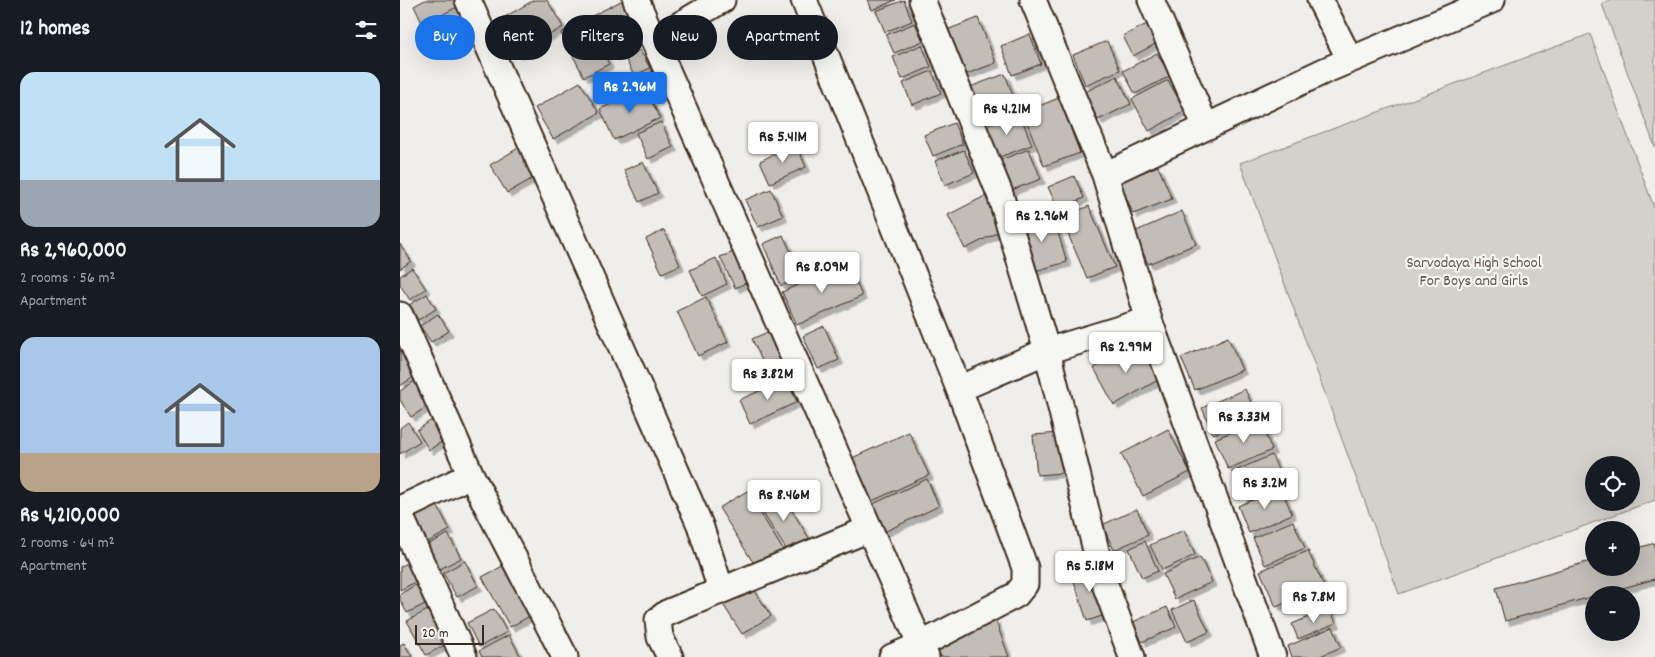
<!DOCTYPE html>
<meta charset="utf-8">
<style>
:root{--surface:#171b24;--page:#20242c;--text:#f1f3f6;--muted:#9ea1a6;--accent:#1a73e8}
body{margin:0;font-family:Dekko,sans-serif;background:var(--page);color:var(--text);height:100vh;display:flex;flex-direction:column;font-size:19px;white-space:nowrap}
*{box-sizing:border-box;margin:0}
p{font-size:16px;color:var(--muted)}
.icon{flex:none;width:28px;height:28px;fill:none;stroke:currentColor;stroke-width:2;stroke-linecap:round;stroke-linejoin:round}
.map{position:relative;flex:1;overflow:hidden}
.sheet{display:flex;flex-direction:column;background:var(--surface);width:400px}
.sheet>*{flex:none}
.top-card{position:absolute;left:15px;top:15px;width:475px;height:45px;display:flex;gap:10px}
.fabs{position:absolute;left:1185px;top:456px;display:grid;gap:10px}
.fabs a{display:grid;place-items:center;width:55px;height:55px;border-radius:50%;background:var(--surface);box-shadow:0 5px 20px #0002;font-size:25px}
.scale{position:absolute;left:15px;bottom:12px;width:69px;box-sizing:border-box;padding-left:5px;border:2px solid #3b2a1e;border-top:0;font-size:14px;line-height:18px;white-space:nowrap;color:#3b2a1e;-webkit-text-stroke:4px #f6f6f2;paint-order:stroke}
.price{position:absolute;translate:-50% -42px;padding:0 11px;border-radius:5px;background:#fff;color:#222;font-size:16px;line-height:32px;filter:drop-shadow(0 1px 2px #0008)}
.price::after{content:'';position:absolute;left:50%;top:30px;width:15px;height:11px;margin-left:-8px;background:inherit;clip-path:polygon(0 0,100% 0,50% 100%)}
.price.current{background:var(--accent);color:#fff}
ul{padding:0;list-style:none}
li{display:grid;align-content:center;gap:10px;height:265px;padding:0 20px}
li span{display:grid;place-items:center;height:155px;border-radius:15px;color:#555}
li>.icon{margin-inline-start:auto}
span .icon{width:90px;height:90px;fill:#fffc;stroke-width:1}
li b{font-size:21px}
h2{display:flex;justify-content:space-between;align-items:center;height:60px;padding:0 20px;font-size:21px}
.chip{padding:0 18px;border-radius:22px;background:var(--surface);box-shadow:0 5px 20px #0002;font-size:18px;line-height:45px}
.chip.current{background:var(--accent);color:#fff}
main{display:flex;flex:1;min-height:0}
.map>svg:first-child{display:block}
.green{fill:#d4d1cc;stroke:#887e75;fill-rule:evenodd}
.building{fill:#c2bdb7;stroke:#3b2a1e;filter:url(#shadow)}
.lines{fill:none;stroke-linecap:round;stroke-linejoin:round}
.minor-casing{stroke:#3b2a1e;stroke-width:29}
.minor{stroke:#f6f6f2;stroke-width:25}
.labels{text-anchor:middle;stroke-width:4.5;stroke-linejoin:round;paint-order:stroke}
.park-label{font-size:16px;fill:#61544a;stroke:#f6f6f2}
</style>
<main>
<section class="sheet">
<h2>12 homes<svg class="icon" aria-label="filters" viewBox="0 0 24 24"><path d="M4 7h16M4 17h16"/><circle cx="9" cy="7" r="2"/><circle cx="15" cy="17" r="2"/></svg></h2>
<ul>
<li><span style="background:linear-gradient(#bfe0f5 70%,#9aa5b1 0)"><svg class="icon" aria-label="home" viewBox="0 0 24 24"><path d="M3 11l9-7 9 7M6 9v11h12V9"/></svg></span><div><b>Rs 2,960,000</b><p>2 rooms · 56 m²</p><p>Apartment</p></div></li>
<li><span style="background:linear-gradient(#a9c7e8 75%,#b9a48a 0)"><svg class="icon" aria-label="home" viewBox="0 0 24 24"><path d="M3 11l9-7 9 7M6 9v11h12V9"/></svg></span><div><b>Rs 4,210,000</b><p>2 rooms · 64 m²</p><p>Apartment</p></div></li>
</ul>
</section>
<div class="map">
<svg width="1255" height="657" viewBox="0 0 1255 657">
<defs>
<filter id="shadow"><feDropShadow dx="4.5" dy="4.5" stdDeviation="0" flood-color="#0004"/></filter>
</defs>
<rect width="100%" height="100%" fill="#efeeea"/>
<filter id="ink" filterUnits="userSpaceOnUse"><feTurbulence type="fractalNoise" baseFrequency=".02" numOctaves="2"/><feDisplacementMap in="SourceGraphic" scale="10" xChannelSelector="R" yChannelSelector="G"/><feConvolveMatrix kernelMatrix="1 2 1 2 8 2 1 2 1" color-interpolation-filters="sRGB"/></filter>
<g filter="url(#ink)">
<!-- green -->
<path class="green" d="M1210 0H1255V147L1202 4Z
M1190 34 1255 210V500L999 594 840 163ZM1194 465H1231V502H1194Z"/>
<!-- building -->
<path class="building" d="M25 0H70L23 25 14 6Z
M134 0H147L163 27 117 54 98 21Z
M223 0H225L236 21 203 38 192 16Z
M468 0H496L472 10Z
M504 0 512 21 485 32 476 11Z
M578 18 596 63 561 76 544 31Z
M186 20 209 64 184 77 161 33Z
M515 23 523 41 494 53 486 35Z
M749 23 759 42 733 56 723 36Z
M235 26 242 40 213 55 206 41Z
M630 34 641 64 612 75 601 46Z
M707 41 720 70 685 85 673 55Z
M522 45 531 67 502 79 493 57Z
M240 50 250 68 234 76 225 58Z
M757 53 770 76 735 94 723 71Z
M532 71 541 93 512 105 503 83Z
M605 74 618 109 580 123 567 88Z
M717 76 731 104 698 120 685 92Z
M768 80 785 111 749 131 732 99Z
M180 82 199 113 153 139 135 108Z
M245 88 260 118 214 140 200 109Z
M659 98 680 153 644 166 623 112Z
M620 114 632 145 594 159 582 128Z
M261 122 273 147 248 159 236 133Z
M554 123 563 144 533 156 524 135Z
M125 144 142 173 107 193 90 165Z
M396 144 406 167 370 183 360 161Z
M629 149 641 179 609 191 598 161Z
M564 150 574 173 545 185 535 161Z
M243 162 258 193 239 202 224 170Z
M758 166 772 199 733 214 720 182Z
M674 176 684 198 658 209 648 187Z
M371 189 383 216 358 227 345 200Z
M585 196 602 230 565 249 548 215Z
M689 206 715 267 687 278 661 218Z
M782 211 796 244 748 264 734 232Z
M652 213 667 262 631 272 617 223Z
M264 230 280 265 262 273 246 239Z
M383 235 402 276 381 286 363 244Z
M0 244 11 261 0 269Z
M336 251 350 281 335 288 320 257Z
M316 258 327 284 302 296 290 270Z
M448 263 462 296 397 325 382 292Z
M12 268 26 289 10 300 0 285V276Z
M27 294 36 309 18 320 9 305Z
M306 297 328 342 298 356 277 311Z
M38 314 49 331 31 342 20 326Z
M424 326 439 360 418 369 403 336Z
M374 329 392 368 370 378 352 339Z
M828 337 842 370 795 390 781 358Z
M738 344 758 380 714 405 694 368Z
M8 345 24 370 0 386V350Z
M22 376 37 400 11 417 0 400V391Z
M386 379 397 402 350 424 339 400Z
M845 389 857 416 813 434 802 408Z
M42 413 55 433 29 450 17 430Z
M860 420 872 450 828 469 815 439Z
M8 422 20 441 0 454V428Z
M768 429 790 472 743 496 721 454Z
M509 432 529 475 472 501 452 458Z
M660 433 663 473 637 475 633 435Z
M872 455 883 482 844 499 832 472Z
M527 479 539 506 484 532 471 505Z
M881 488 892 514 849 533 838 506Z
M347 491 383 550 356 567 319 508Z
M381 493 409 538 388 552 359 507Z
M37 505 50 530 28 542 14 518Z
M737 509 748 535 714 550 702 525Z
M893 521 905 548 865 565 853 538Z
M784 530 795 555 762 570 750 545Z
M48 534 61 558 40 569 27 545Z
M745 541 758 571 742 578 729 549Z
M1255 543V579L1105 621 1096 588 1194 560V568H1231V550Z
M908 551 924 586 876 607 860 571Z
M800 557 812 582 775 599 763 574Z
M65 561 78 586 57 597 43 573Z
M9 562 19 580 0 590V567Z
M110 562 137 612 110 627 82 577Z
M693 565 708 614 687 621 671 572Z
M346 577 371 616 342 634 317 595Z
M21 582 31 601 7 613 0 600V594Z
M794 600 809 632 787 642 772 610Z
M33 607 52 641 26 655 7 621Z
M767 607 776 627 742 642 733 622Z
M930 608 936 623 898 639 892 624Z
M94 609 107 632 79 647 67 623Z
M595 619 609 657H541L535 642Z
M933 627 941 647 918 657H892L888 646Z
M109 635 121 657H82L79 651Z
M4 643 12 657H0V645Z"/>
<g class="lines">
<!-- minor casing -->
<g class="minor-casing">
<path id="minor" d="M68 0 300 525 321 590
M236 0 526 657
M404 0 559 389 647 351 703 579 732 657
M522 0 600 194 647 351 749 320
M633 0 705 175 749 320 873 657
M751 0 806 127
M920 0 950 60
M254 40 322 0
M705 175 924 71 1092 0
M0 315 71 475 165 657
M0 509 71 475
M0 515 64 657
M270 657 260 637 258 620 267 613 469 529
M492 657 520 645 616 595 625 584V568L559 389"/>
</g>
<!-- minor -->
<use href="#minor" class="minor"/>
</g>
</g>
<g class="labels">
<!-- park labels -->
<g class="park-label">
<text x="1074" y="267">Sarvodaya High School<tspan x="1074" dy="18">For Boys and Girls</tspan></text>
</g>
</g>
</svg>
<div class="fabs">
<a><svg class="icon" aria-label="locate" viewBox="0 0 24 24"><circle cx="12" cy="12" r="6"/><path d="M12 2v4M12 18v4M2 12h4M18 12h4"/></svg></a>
<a>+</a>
<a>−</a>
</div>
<div class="scale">20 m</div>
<b class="price current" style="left:230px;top:114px">Rs 2.96M</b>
<b class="price" style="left:607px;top:136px">Rs 4.21M</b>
<b class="price" style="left:383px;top:164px">Rs 5.41M</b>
<b class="price" style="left:642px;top:243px">Rs 2.96M</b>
<b class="price" style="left:422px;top:294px">Rs 8.09M</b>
<b class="price" style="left:726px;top:374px">Rs 2.99M</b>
<b class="price" style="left:368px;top:401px">Rs 3.82M</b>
<b class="price" style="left:844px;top:444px">Rs 3.33M</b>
<b class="price" style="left:865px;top:510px">Rs 3.2M</b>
<b class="price" style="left:384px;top:522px">Rs 8.46M</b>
<b class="price" style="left:690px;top:593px">Rs 5.18M</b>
<b class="price" style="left:914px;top:624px">Rs 7.8M</b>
<div class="top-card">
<a class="chip current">Buy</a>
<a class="chip">Rent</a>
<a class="chip">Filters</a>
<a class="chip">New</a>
<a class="chip">Apartment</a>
</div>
</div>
</main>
